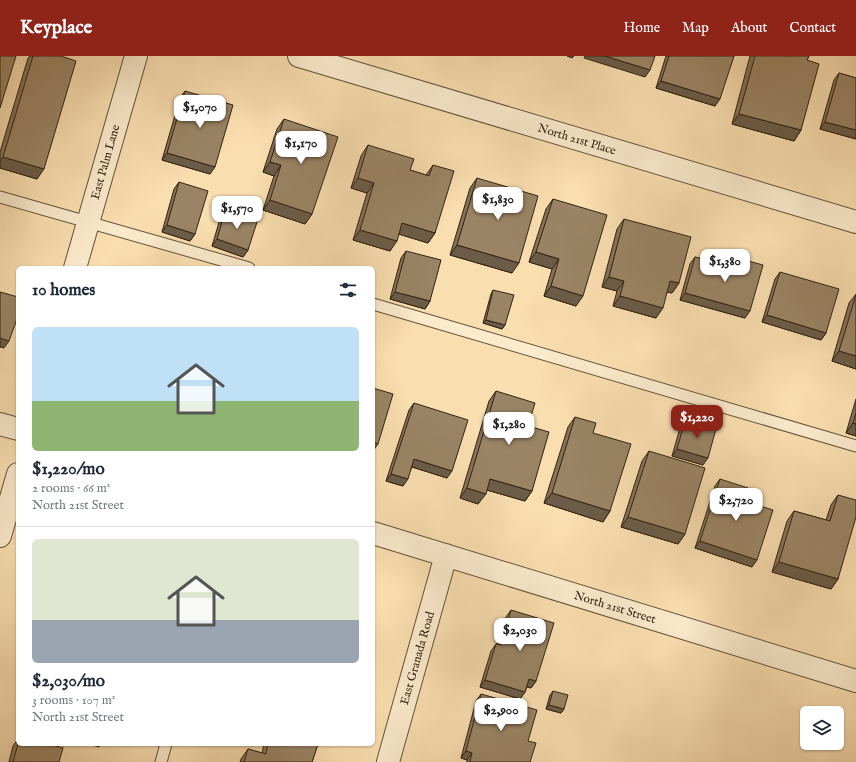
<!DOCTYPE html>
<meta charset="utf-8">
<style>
:root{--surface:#fff;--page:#f2f2f3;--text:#1f2937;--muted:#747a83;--line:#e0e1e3;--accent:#8f2418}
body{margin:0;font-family:"IM FELL English",serif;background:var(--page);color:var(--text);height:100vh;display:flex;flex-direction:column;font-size:15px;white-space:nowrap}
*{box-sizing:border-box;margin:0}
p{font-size:13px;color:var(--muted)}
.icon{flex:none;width:22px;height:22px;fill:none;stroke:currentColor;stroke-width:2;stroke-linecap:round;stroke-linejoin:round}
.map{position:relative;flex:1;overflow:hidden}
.drawer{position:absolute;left:16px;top:210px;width:359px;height:480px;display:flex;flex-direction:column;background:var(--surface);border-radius:6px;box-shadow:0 1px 3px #0004}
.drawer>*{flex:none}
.fabs{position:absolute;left:800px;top:650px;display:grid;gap:8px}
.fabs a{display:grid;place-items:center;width:44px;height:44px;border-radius:6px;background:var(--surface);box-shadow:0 1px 3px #0004;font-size:20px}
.price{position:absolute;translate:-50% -34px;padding:0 9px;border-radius:8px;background:#fff;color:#222;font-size:13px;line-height:26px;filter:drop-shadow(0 1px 2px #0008)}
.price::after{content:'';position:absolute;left:50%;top:24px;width:12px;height:9px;margin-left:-6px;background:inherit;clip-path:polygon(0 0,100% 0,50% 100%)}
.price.on{background:var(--accent);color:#fff}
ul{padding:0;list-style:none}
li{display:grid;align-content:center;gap:8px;height:212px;padding:0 16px}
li+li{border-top:1px solid var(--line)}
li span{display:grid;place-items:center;height:124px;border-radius:6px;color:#555}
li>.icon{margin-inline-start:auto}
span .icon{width:72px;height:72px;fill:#fffc;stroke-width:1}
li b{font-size:17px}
h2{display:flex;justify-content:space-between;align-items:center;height:48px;padding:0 16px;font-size:17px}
header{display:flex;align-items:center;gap:24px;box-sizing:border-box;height:56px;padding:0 20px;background:var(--accent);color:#fff}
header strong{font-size:19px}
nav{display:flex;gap:22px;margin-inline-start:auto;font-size:14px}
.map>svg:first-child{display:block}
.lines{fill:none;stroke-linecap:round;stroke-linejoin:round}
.lane-casing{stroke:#64523a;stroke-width:13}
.street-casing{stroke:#64523a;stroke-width:24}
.lane{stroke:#fbeacc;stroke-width:11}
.street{stroke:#fbeacc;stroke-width:22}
.wall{fill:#847257;stroke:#332313}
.shaded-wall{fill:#6c5c47;stroke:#332313}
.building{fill:#9a8465;stroke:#332313}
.labels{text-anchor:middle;stroke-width:3;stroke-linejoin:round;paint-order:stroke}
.street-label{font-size:12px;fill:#332313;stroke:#fbeacc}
</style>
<header>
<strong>Keyplace</strong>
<nav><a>Home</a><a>Map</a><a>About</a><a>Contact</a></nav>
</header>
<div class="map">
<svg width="856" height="706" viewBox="0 0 856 706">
<rect width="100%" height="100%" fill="#f9deb0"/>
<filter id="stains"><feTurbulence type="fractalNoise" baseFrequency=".005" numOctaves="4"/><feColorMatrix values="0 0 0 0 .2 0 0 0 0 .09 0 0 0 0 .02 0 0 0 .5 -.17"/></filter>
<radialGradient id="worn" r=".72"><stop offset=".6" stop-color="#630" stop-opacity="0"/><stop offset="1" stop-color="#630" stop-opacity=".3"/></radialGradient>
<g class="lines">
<!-- lane casing -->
<g class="lane-casing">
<path id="lane" d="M0 141 249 212
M373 248 856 390
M161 706 166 688"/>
</g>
<!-- street casing -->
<g class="street-casing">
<path id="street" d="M299 0 856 166
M75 212 136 0
M0 368 18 373
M373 477 856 625
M0 480 18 418
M388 706 446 499"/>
</g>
<!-- lane -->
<use href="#lane" class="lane"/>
<!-- street -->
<use href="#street" class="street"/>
</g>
<!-- wall -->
<path class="wall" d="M30 0H61L37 123 0 112V96L28 2Z
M666 0H734L715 50 656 32Z
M750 0H809L807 4 801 74 794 85 732 68Z
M839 17 856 22V83L820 73 834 24Z
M185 35 210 118 162 104 180 42Z
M284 63 312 158 305 168 263 154 274 120 263 116 277 73Z
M368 89 410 114 426 119 433 109 435 177 428 187 399 178 390 195 353 184 367 137 351 132 361 100Z
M477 122 512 217 450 199 470 132Z
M179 126 195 178 190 185 162 176 174 133Z
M553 143 576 250 544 240 552 213 529 206 546 153Z
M225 155 248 194 243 201 212 190 220 163Z
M624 163 679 227 672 237 667 236 656 262 613 250 617 235 602 231 617 173Z
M406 195 430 245 425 253 390 243 401 202Z
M695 201 735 212 741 203 745 262 680 244 690 208Z
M780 216 826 277 821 284 762 266 775 223Z
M493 234 505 269 502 273 483 267 491 238Z
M856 238V313L832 305 849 247Z
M496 335 528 370 532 435 525 445 487 434 478 448 460 442 489 345Z
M856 343V380L846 377Z
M414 347 447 422 412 411 403 430 386 425 409 354Z
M575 361 593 377 610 455 603 466 544 447 568 371Z
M685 365 703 409 672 400 680 372Z
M649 395 685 478 678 488 621 471 642 405Z
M720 423 744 445 752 511 695 492 715 430Z
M838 439V523L831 533 772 516 787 465 794 455 826 464 831 449Z
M511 554 536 625 531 632 527 631 525 636 520 643 480 631 491 595 496 588H498L506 561Z
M553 635 564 653 561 657 546 653 550 639Z
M481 638 528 685 530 706H467V704L461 702 476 645Z
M18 683V688L59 706H9L13 690Z
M264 688H318L312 706H240L241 703 248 693 262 697Z"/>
<!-- shaded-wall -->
<path class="shaded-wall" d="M567 0H574L572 2Z
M585 0H605L650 14 645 21 584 2Z
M661 25 720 43 715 50 656 32Z
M739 58 801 74 794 85 732 68Z
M825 66 856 74V83L820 73Z
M167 97 215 111 210 118 162 104Z
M3 101 44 113 37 123 0 112V105Z
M270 106 281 109 274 120 263 116Z
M358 122 374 127 367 137 351 132Z
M270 144 312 158 305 168 263 154Z
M402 167 435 177 428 187 395 177Z
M167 169 195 178 190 185 162 176Z
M360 174 397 185 390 195 353 184Z
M217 183 248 194 243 201 212 190Z
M457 189 519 207 512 217 450 199Z
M536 196 559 203 552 213 529 206Z
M609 221 624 225 617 235 602 231Z
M670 225 679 227 672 237 663 235Z
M551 230 583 240 576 250 544 240Z
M395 236 430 245 425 253 390 243Z
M685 237 750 255 745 262 680 244Z
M620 240 663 252 656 262 613 250Z
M767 259 826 277 821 284 762 266Z
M486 264 505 269 502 273 483 267Z
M0 282 9 285 4 292 0 291Z
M839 295 856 300V313L832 305Z
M853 367 856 368V380L846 377Z
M373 386 378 388 373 395Z
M677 393 708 402 703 409 672 400Z
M414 403 452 415 447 422 409 410Z
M391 418 408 423 403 430 386 425Z
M490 423 532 435 525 445 483 433Z
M467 432 486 438 478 448 460 442Z
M552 437 610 455 603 466 544 447Z
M628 461 685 478 678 488 621 471Z
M700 485 757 504 752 511 695 492Z
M779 506 838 523 831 533 772 516Z
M529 623 536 625 531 632 524 630Z
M485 624 525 636 520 643 480 631Z
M549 649 564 653 561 657 546 653Z
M55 688H66L64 690Z
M89 688H101L99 691Z
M466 695 472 697 467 704 461 702Z"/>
<!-- building -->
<path class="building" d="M0 0H16L0 52Z
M33 0H61L76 5 44 113 3 101Z
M605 0H655L650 14Z
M669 0H734L720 43 661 25Z
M755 0H809L807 4 819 8 801 74 739 58Z
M839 17 856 22V74L825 66Z
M185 35 233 49 215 111 167 97Z
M284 63 338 81 312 158 270 144 281 109 270 106Z
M368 89 414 103 410 114 429 120 433 109 454 115 435 177 402 167 397 185 360 174 374 127 358 122Z
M477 122 538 140 519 207 457 189Z
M179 126 208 135 195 178 167 169Z
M553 143 607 159 583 240 551 230 559 203 536 196Z
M225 155 258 163 248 194 217 183Z
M624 163 691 181 679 227 670 225 663 252 620 240 624 225 609 221Z
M406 195 441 204 430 245 395 236Z
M695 201 738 213 741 203 763 209 750 255 685 237Z
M780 216 839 233 826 277 767 259Z
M493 234 514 239 505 269 486 264Z
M0 236 18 241V260L9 285 0 282Z
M856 239V300L839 295Z
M373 332 393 338 378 388 373 386Z
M496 335 535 347 528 370 549 376 532 435 490 423 486 438 467 432Z
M414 347 468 364 452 415 414 403 408 423 391 418Z
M856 357V368L853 367Z
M575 361 596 367 593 377 631 388 610 455 552 437Z
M685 365 716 373 708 402 677 393Z
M649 395 705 412 685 478 628 461Z
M720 423 748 432 744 445 773 454 757 504 700 485Z
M838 439 856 444V461L838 523 779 506 794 455 830 465Z
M511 554 554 567 536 625 529 623 525 636 485 624 496 588 501 589Z
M553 635 568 639 564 653 549 649Z
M481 638 537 654 528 685 536 687 530 706H470L472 697 466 695Z
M18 688H48L63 692 59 706H13Z
M268 688H318L312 706H244L248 693 266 698Z"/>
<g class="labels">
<!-- street labels -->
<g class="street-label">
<text transform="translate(577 83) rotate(17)" y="4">North 21st Place</text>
<text transform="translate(105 106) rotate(-74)" y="4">East Palm Lane</text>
<text transform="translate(615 551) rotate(17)" y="4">North 21st Street</text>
<text transform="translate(417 602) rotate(-74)" y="4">East Granada Road</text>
</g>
</g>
<rect width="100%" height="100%" filter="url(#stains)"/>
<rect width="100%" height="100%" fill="url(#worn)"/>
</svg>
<div class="fabs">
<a><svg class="icon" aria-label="layers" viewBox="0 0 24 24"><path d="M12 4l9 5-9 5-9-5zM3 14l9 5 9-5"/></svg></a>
</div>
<b class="price" style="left:200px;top:73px">$1,070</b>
<b class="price" style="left:301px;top:109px">$1,170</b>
<b class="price" style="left:498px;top:165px">$1,830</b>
<b class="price" style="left:237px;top:174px">$1,570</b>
<b class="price" style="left:725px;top:227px">$1,380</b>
<b class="price on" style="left:697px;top:383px">$1,220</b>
<b class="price" style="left:509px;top:390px">$1,280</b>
<b class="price" style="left:736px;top:466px">$2,720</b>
<b class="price" style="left:520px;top:596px">$2,030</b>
<b class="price" style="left:501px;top:676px">$2,900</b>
<section class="drawer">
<h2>10 homes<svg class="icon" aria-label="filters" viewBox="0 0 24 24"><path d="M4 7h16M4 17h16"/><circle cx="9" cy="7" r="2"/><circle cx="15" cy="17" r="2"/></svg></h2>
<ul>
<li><span style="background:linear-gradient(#bfe0f5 60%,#8fb573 0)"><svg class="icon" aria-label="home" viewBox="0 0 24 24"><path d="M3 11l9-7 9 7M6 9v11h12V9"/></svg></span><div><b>$1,220/mo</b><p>2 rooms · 66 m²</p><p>North 21st Street</p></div></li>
<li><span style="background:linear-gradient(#dfe7d0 65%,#9aa5b1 0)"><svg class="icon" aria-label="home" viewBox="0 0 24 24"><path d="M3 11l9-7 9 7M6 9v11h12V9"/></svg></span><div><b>$2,030/mo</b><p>3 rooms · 107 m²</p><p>North 21st Street</p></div></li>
</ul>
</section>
</div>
